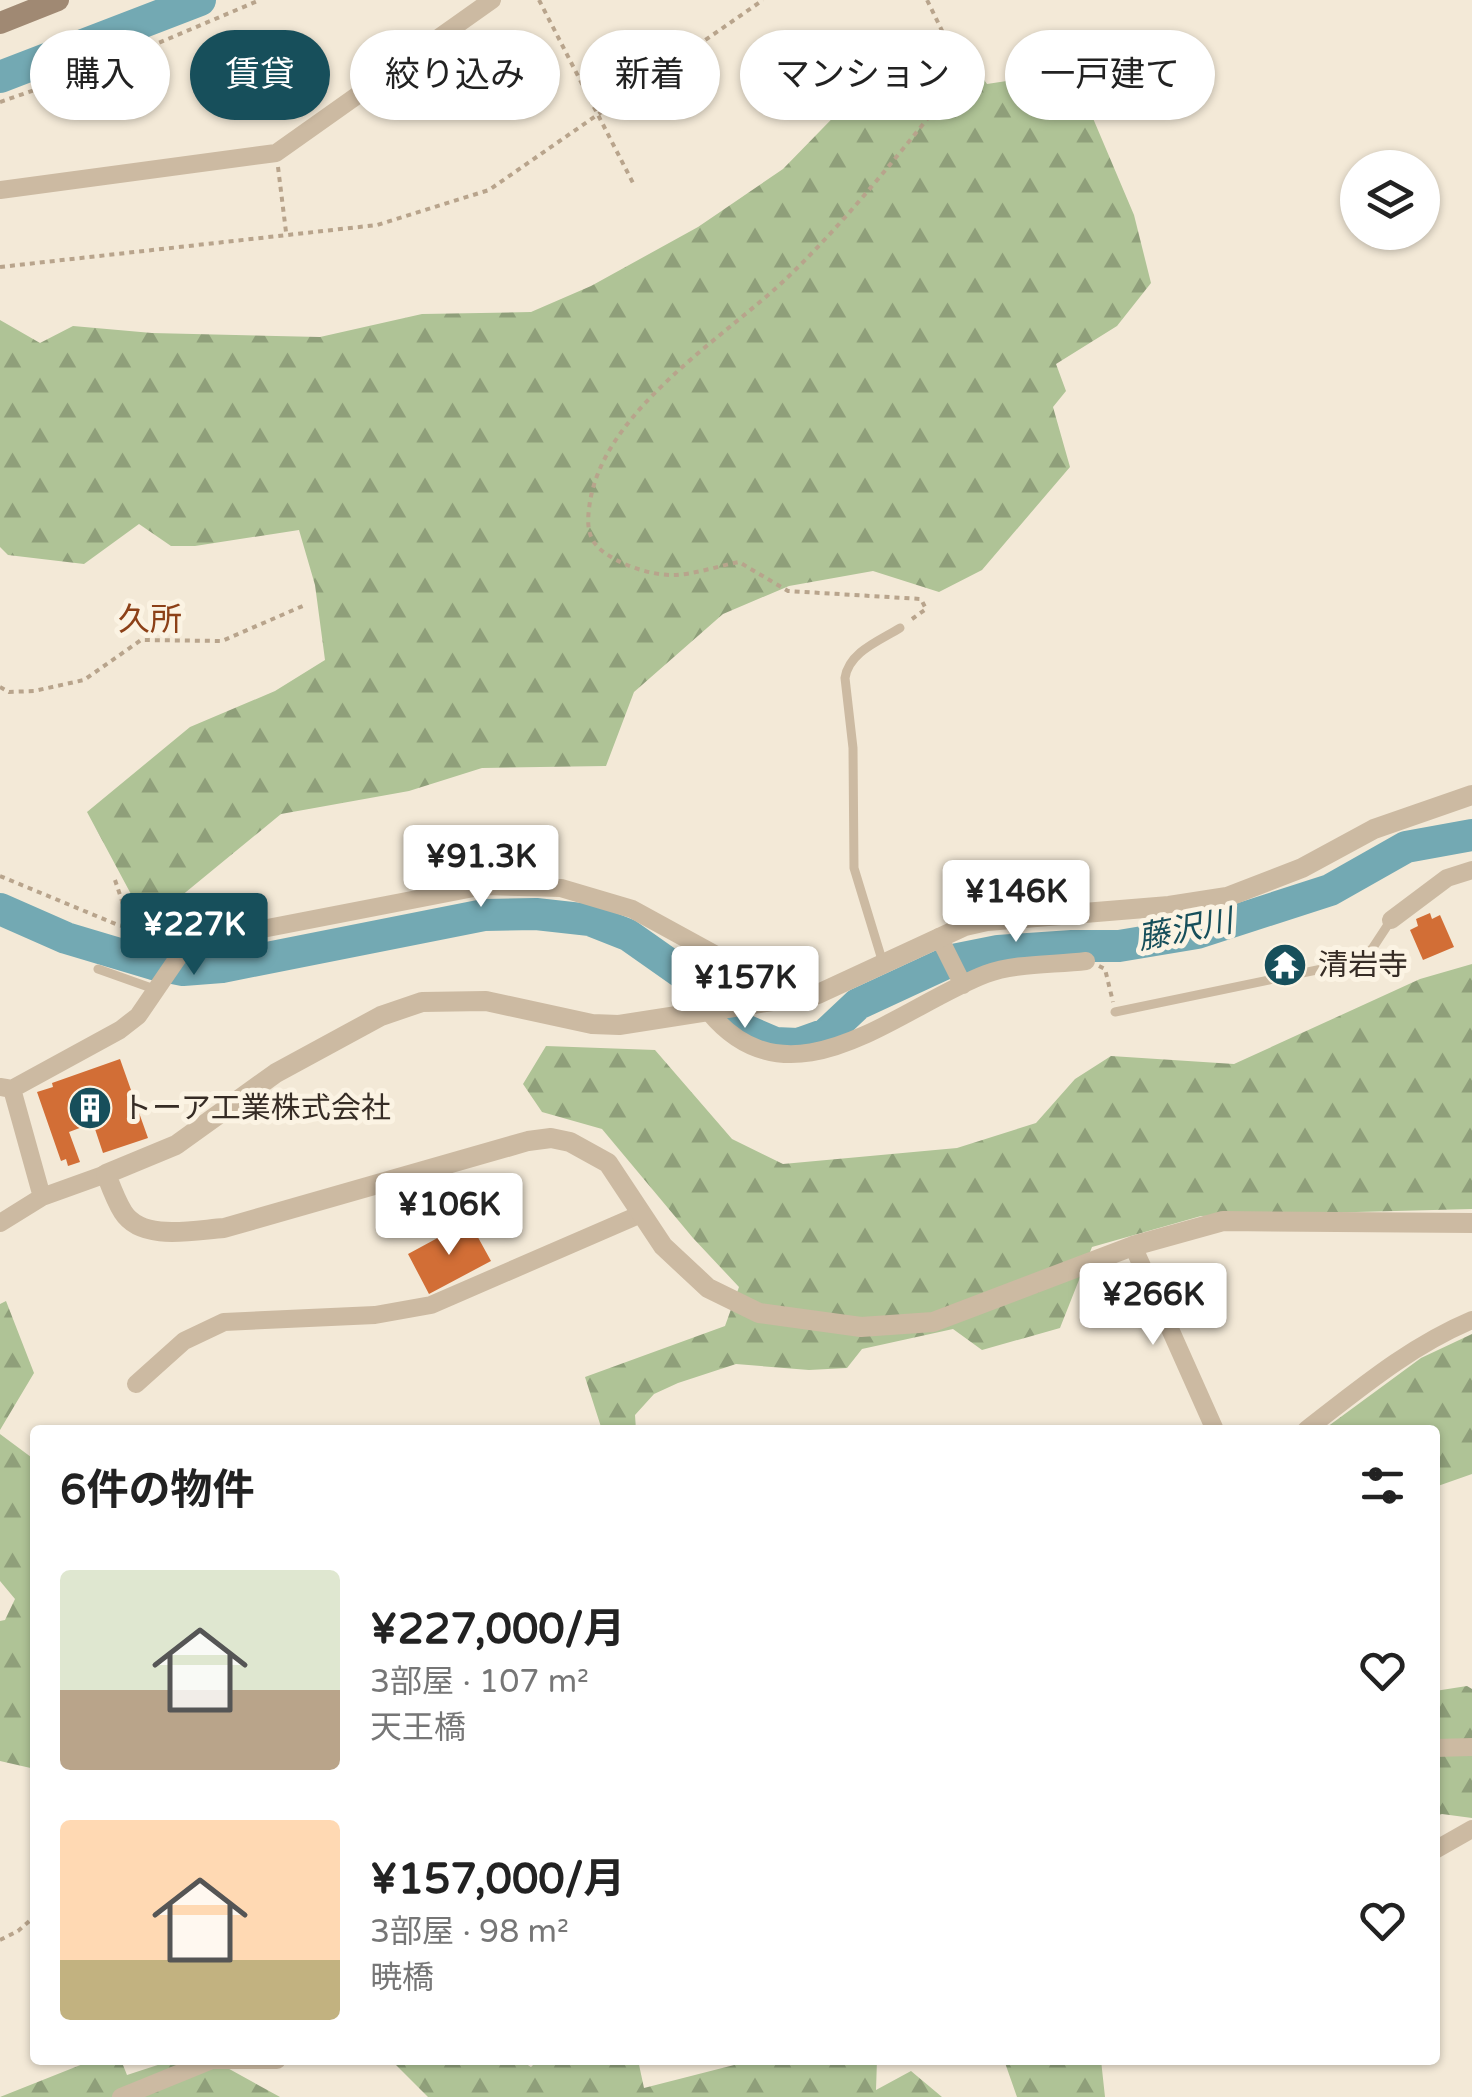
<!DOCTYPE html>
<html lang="ja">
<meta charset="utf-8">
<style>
:root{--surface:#fff;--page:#f6f6f6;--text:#222;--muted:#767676;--accent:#174f5b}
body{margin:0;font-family:"Varela Round","Noto Sans JP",sans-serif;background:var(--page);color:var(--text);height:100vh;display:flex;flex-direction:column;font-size:38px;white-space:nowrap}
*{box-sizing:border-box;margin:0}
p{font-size:32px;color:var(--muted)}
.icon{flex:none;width:55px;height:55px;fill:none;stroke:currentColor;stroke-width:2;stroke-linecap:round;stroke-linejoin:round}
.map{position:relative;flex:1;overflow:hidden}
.sheet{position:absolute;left:30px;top:1425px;width:1410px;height:640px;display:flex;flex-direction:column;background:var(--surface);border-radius:10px;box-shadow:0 2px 8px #0004}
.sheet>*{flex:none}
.banner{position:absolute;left:30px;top:30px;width:1412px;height:90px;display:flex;gap:20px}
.buttons{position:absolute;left:1340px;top:150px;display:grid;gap:20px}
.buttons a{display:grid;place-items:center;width:100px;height:100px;border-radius:50%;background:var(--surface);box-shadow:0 2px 8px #0004;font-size:50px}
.price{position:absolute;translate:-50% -85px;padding:0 22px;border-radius:10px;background:#fff;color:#222;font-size:32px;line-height:65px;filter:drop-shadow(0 2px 5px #0008)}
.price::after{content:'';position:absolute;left:50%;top:60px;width:30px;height:22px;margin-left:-15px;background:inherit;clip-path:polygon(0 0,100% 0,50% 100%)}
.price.on{background:var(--accent);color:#fff}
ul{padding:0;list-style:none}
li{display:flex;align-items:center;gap:30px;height:250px;padding:0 30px}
li span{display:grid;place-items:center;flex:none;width:280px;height:200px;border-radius:10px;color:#555}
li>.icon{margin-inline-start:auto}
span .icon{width:120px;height:120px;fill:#fffc;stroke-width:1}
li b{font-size:42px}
h2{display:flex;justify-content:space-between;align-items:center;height:120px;padding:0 30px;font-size:42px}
.pill{padding:0 35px;border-radius:45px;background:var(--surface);box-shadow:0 2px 8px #0004;font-size:35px;line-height:90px}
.pill.on{background:var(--accent);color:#fff}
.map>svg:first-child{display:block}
.forest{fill:url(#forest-firs)}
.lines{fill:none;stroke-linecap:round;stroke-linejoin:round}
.river{stroke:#73a9b3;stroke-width:32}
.building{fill:#d26e36}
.path{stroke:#b8a48c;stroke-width:4;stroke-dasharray:5 5;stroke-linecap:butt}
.service{stroke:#ccbaa2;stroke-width:9}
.minor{stroke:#ccbaa2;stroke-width:18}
.tertiary{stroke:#ccbaa2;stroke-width:20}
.secondary{stroke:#a08973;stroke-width:22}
.labels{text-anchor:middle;stroke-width:10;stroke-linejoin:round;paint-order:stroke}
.poi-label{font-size:30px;fill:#362c25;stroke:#fbf3e3;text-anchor:start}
.neighbourhood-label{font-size:32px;fill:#8c4017;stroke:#fbf3e3}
.water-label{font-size:32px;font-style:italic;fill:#174f5b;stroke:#fbf3e3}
</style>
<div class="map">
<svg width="1472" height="2097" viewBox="0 0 1472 2097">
<defs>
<pattern id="forest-firs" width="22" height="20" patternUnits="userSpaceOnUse" patternTransform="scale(2.5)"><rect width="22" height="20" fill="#afc396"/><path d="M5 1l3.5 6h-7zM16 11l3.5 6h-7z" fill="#8f9f7a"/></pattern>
</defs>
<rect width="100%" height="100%" fill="#f3e9d7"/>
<!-- forest -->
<path class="forest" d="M943 45 966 54 987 84 1057 73 1081 90 1134 215 1151 283 1117 326 1056 364 1066 391 1053 407 1070 467 982 570 939 592 873 571 789 586 723 614 634 692 606 766 482 768 409 791 281 814 147 924 87 812 190 727 275 691 325 660 315 585 299 530 195 546H171L139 524 84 564 8 555 0 547V320L40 343 73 326 152 333 320 337 422 314 531 312 591 286 698 227 783 169 859 91Z
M1472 964V1209L1201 1216 1092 1247 1060 1328 982 1350 953 1329 862 1349 847 1368 809 1370 736 1364 678 1383 654 1394 635 1415 636 1430H602L585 1377 725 1326 739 1287 693 1238 602 1129 542 1112 523 1084 546 1046 655 1050 732 1139 783 1164 957 1148 1036 1123 1075 1079 1111 1056 1234 1064 1420 979Z
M6 1301 34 1373 0 1430V1304Z
M1472 1334V1474L1435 1487V1430H1323L1421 1358Z
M0 1434 35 1460V1769L0 1761V1621L5 1620 15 1599 0 1581Z
M1467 1686 1472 1689V1818L1442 1814 1435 1816V1691Z
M93 2060H121L127 2075 173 2060H213L280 2097H0Z
M391 2060H520L531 2067 538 2060H638L644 2088 734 2065 736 2060H877L876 2090 911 2071 942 2097H428Z
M1004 2060H1101L1105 2097H1017Z"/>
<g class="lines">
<!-- river -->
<path class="river" d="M0 77 200 0
M0 909 66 938 153 964 183 970 222 967 484 915 536 914 590 920 628 935 682 973 745 1030 775 1043 798 1044 826 1034 858 1004 953 960 998 951 1072 946H1119L1197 933 1330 890 1406 847 1472 835"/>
</g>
<!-- building -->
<path class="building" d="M1430 913 1432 919 1440 915 1454 947 1423 960 1410 930 1418 926 1416 919Z
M120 1059 148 1138 103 1153 93 1123 69 1132 80 1162 68 1166 66 1159 61 1161 37 1092 53 1087 52 1083Z
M469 1221 491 1261 429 1294 408 1254Z"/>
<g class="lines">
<!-- path -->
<path class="path" d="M539 0 633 183
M0 102 104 66 260 0
M278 167 286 232
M0 267 377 225 489 190 763 0
M912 619 926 609 921 599 788 591 739 562C718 566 693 575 672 575 649 575 618 564 601 550 588 539 587 525 589 509 599 412 725 338 789 276 849 218 901 151 954 86L948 43 927 0
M0 687 9 692 34 691 84 680 141 640 222 641 305 605
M0 876 118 925 171 936
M115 880 131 928
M1099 966 1105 969 1113 1002
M0 1940 18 1931 35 1916"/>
<!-- service -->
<path class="service" d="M883 963 854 868 853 748 845 678C849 652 879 641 900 628
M98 969 157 990
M1115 1012 1341 965 1372 949 1391 920"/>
<!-- minor -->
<path class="minor" d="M0 190 276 153 492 0
M1391 920 1447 878 1472 870
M939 937 963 985
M709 1012C791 1112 899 1007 986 974 1016 963 1054 965 1086 961
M0 1087 12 1089 120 1030 138 1016 190 940 221 937 484 886 561 888 632 909 716 955 739 972 761 1002
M12 1089 42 1197
M0 1223 42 1197 106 1174
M1133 1246 1215 1430
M136 1384 184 1341 224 1322 375 1315 431 1305 641 1214
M1306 1430C1359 1389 1410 1346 1472 1320
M1435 1748 1472 1747
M1435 1850 1472 1829
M121 2097 212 2060H277"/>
<!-- tertiary -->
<path class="tertiary" d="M1472 795 1374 829 1302 868 1227 897 1169 906 987 921 965 926 818 994 619 1025 592 1024 486 1001 422 1002 381 1016 276 1073 176 1145 106 1174C111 1187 116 1201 123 1212 142 1242 194 1230 224 1228L528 1141 551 1138 570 1142 608 1163 663 1246 708 1288 759 1313 861 1327 933 1322 1133 1246 1223 1221 1472 1223"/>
<!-- secondary -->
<path class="secondary" d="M0 23 58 0"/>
</g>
<!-- icons -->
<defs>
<g id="temple-disc" transform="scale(2.25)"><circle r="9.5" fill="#174f5b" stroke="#fbf3e3"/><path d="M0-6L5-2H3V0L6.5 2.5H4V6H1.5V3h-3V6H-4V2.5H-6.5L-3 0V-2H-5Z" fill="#fff"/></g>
<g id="building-disc" transform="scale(2.25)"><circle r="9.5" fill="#174f5b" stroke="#fbf3e3"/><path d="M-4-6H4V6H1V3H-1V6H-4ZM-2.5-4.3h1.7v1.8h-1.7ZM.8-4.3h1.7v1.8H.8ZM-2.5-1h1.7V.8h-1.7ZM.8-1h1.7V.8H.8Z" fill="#fff"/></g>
</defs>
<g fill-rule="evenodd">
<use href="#temple-disc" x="1285" y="965"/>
<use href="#building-disc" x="90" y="1108"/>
</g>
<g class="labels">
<!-- poi labels -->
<g class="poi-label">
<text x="1318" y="975">清岩寺</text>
<text x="122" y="1118">トーア工業株式会社</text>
</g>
<!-- neighbourhood labels -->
<g class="neighbourhood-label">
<text x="150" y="630">久所</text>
</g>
<!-- water labels -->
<g class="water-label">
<text transform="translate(1185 929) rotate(-11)" y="11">藤沢川</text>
</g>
</g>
</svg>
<div class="buttons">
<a><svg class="icon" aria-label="layers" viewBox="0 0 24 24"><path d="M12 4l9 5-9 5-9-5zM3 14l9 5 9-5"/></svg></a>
</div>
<b class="price" style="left:481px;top:910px">¥91.3K</b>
<b class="price" style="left:1016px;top:945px">¥146K</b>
<b class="price on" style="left:194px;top:978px">¥227K</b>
<b class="price" style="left:745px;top:1031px">¥157K</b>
<b class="price" style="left:449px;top:1258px">¥106K</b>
<b class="price" style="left:1153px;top:1348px">¥266K</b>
<div class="banner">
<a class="pill">購入</a>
<a class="pill on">賃貸</a>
<a class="pill">絞り込み</a>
<a class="pill">新着</a>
<a class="pill">マンション</a>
<a class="pill">一戸建て</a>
</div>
<section class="sheet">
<h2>6件の物件<svg class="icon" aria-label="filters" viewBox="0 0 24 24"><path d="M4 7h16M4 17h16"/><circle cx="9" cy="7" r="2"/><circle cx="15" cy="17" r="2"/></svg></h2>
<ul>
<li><span style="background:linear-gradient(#dfe7d0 60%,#b9a48a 0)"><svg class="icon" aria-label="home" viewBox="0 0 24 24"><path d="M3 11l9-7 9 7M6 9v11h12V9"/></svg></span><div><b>¥227,000/月</b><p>3部屋 · 107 m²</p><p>天王橋</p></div><svg class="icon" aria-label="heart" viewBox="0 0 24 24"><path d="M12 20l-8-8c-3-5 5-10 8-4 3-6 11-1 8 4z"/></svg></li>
<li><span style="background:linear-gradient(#ffd9b3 70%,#c2b280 0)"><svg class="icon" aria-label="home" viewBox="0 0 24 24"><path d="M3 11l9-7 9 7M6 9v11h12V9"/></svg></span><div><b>¥157,000/月</b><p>3部屋 · 98 m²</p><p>暁橋</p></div><svg class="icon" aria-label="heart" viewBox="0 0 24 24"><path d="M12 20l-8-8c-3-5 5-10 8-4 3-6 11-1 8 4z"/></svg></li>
</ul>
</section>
</div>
